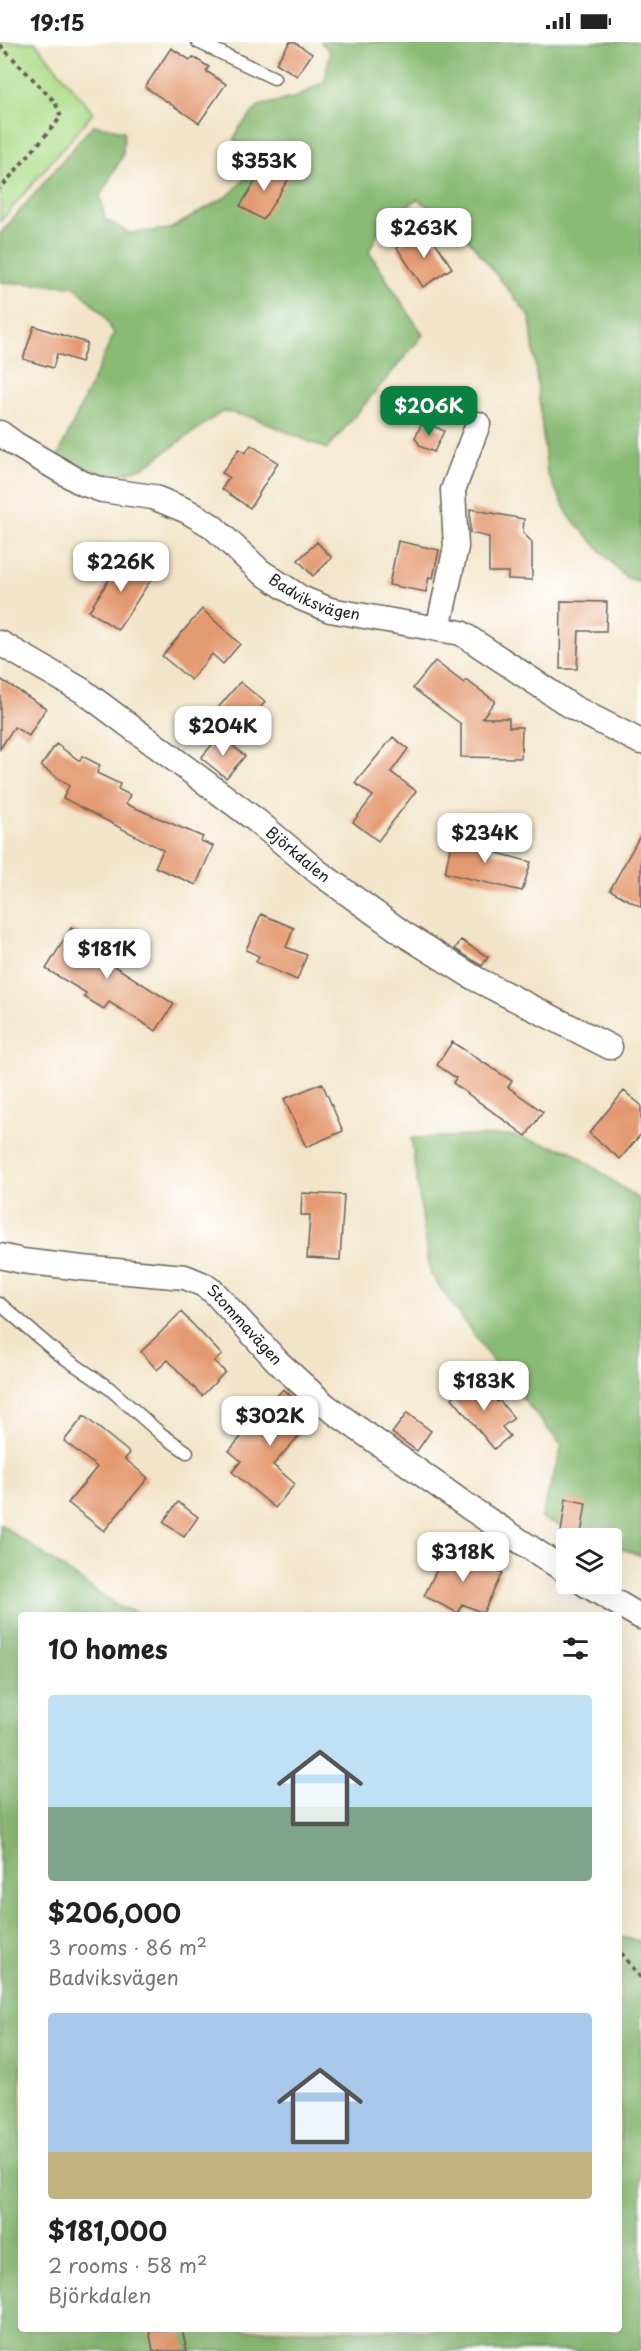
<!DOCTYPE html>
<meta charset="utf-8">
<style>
:root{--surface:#fff;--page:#f2f2f2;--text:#222;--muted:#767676;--accent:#0b8043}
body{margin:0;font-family:"Playpen Sans",sans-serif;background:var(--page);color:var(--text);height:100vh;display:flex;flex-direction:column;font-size:22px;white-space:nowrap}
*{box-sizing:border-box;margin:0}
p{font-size:20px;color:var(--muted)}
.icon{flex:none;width:33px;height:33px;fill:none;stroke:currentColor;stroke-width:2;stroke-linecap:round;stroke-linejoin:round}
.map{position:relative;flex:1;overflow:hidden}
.details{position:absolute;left:18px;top:1570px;width:604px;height:720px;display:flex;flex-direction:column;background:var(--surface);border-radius:6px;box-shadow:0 6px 24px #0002}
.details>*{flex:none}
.tools{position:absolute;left:556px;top:1486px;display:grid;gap:12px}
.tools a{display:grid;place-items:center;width:66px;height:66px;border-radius:6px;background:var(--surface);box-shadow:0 6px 24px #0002;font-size:30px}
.price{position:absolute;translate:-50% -51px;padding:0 14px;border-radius:12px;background:#fff;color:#222;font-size:20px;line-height:39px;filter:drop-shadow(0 2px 3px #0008)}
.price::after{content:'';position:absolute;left:50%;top:36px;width:18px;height:14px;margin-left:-9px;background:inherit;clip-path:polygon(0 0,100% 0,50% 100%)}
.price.current{background:var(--accent);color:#fff}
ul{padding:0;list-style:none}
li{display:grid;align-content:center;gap:12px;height:318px;padding:0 30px}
li span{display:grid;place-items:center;height:186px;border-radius:6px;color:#555}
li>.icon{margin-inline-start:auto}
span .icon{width:108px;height:108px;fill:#fffc;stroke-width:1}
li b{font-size:26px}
h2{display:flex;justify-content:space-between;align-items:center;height:72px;padding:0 30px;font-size:26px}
.status{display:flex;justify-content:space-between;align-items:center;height:42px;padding:0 30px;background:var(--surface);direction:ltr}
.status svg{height:16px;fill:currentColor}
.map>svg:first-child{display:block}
.green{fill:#addb88;stroke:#647c52;stroke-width:1.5}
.forest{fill:#8abb74;stroke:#536c48;stroke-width:1.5}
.building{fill:#e49a71}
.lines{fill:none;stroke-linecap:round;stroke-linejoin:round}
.lane-casing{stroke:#676258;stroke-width:15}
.street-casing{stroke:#676258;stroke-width:27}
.path{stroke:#676258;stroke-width:4;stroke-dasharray:4.5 4.5;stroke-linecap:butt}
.lane{stroke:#fff;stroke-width:12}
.street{stroke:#fff;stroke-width:24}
.labels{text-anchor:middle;stroke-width:4.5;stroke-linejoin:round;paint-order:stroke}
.street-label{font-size:15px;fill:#1c1c1c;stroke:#fff}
</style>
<div class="status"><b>19:15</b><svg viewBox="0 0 49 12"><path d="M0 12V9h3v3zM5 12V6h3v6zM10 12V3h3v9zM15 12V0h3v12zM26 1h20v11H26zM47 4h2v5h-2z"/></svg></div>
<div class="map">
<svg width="641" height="2309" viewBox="0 0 641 2309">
<rect width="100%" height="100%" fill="#fff"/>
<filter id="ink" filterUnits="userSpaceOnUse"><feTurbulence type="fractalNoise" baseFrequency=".0167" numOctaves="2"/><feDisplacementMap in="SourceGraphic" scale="12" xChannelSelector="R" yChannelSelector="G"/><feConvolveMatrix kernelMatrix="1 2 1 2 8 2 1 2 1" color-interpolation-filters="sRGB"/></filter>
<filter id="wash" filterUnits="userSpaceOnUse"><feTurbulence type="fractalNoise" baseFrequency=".008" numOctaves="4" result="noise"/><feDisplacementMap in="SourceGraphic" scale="24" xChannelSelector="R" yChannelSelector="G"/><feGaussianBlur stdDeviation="1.35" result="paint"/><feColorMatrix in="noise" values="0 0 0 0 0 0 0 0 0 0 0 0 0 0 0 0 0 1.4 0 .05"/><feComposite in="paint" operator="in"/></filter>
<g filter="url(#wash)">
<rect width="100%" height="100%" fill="#f2e4c8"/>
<!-- green -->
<path class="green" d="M0 0H35L93 71 0 180Z"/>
<!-- forest -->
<path class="forest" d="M321 0H641V540L625 535 569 474 547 431 530 275 465 193 418 157 383 180 369 210 423 293 327 407 254 376 223 369 144 425 113 435 57 416 114 292 102 271 74 244 0 240V192L93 83 124 89 123 113 100 154 105 177 129 191 170 187 229 153 261 121 234 97 240 85 259 64 297 55 325 39 330 10Z
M510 1093 571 1109 641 1159V1514L612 1503V1497H595L541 1476 562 1404 496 1324 430 1231 411 1096Z
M0 1482 119 1565 151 1573 21 1574V2288H620V1895L641 1899V2309H0Z"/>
<g id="blocks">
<!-- building -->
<path class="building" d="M290 0H294L312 12 297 34 276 21Z
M171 6 190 18 193 15 209 25 206 29 226 42 199 81 145 45Z
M266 122 289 136 263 178 240 164Z
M422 190 429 201 434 198 452 226 423 245 397 206Z
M34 284 87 301 81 320 57 312 53 326 23 317Z
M423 379 444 389 434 410 421 405 415 396Z
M251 403 278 421 250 466 222 447 229 435 222 431 239 407 245 411Z
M470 467 524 477 523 491 532 500V538L508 537V530H489V495L470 491Z
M398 499 439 508 433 536 429 535 426 550 389 543Z
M317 500 332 516 313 534 298 518Z
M122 517 128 521 131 517 151 531 149 534 152 536 118 588 89 569Z
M561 559 607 560 606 589H579L577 627H560Z
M202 567 240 602 223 622 212 612 191 638 162 614Z
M435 619 464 641 466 638 495 659 482 676H509V685H522L521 716 461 715V682L413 646Z
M0 637 46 666 29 694 14 685 0 707Z
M240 640 265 660 238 694 212 673Z
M220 693 245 714 226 736 201 716Z
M393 695 408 707 391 730 416 749 378 799 353 780 373 754 355 741Z
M56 702 80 719 82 714 100 723 97 731 120 742 118 747 130 753 126 762 203 795 201 799 213 804 196 843 155 825 163 808 63 756 69 744 41 724Z
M453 792 483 798 482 807 531 820 522 849 445 831Z
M641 792V865L610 848Z
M261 872 294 886 286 905 307 913 297 938 256 920 259 914 246 908Z
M71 886 118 915 114 924 174 962 156 989 109 960 104 967 84 955 86 951 46 927Z
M461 898 488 915 482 924 455 907Z
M452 1000 512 1039 508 1045 543 1070 526 1094 453 1041 456 1036 437 1023Z
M322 1041 343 1089 306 1105 284 1057Z
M624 1049 641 1063V1092L620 1117 589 1091Z
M302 1151 344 1153 340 1218 307 1216 310 1173H301Z
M181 1270 222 1313 214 1319 225 1330 202 1354 168 1318 157 1328 141 1310Z
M476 1336 497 1360 499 1358 514 1376 502 1385 510 1394 494 1407 452 1356Z
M283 1347 315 1376 273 1423 295 1442 275 1466 232 1430 241 1419 229 1409Z
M407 1371 431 1389 417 1409 392 1391Z
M84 1374 130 1411 125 1417 148 1436 104 1489 68 1461 97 1425 64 1399Z
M566 1457 586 1461 581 1493 561 1490Z
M178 1460 198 1475 184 1495 163 1480Z
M448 1505 502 1531 483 1571 462 1562 458 1571 424 1554Z
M149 2288H182L187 2309H153Z"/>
</g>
</g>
<g filter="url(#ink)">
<use href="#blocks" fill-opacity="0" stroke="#676258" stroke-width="1.5"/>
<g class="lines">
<!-- lane casing -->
<g class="lane-casing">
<path id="lane" d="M198 0 274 36
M0 1262 56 1310 109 1346 161 1392 187 1410"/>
</g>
<!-- street casing -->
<g class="street-casing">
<g id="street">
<path id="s1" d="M0 391 15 402 82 441 102 448 153 455 187 469 212 484 260 529 301 556 330 568 461 591 574 666 641 700"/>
<path d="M438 587 456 505 453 448 478 382"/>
<path id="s2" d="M0 601 83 649 257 779 318 830 404 892 476 937 610 1005"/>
<path id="s3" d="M0 1214 22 1219 82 1226 185 1235 202 1242 214 1250 278 1320 326 1364 470 1466 567 1530"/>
<path d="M585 1542 641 1575"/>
</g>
</g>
<!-- path -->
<path class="path" d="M0 3 55 60 61 75 0 147
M621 1911 641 1936"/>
<!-- lane -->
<use href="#lane" class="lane"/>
<!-- street -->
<use href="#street" class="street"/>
</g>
</g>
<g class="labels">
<!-- street labels -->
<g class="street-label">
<text dy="5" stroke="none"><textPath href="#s1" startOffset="362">Badviksvägen</textPath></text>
<text dy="5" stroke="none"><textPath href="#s2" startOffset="366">Björkdalen</textPath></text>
<text dy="5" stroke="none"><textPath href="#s3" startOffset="264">Stommavägen</textPath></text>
</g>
</g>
</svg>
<div class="tools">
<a><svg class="icon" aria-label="layers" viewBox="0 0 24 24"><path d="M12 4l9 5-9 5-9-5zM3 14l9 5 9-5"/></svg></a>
</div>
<b class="price" style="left:264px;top:150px">$353K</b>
<b class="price" style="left:424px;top:217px">$263K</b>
<b class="price current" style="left:429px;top:395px">$206K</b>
<b class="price" style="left:121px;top:551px">$226K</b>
<b class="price" style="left:223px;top:715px">$204K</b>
<b class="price" style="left:485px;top:822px">$234K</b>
<b class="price" style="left:107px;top:938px">$181K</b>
<b class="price" style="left:484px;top:1370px">$183K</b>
<b class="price" style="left:270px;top:1405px">$302K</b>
<b class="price" style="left:463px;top:1541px">$318K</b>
<section class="details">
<h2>10 homes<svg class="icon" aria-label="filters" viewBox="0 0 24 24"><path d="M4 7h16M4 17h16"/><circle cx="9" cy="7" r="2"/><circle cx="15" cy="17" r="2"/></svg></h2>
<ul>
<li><span style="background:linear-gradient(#bfe0f5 60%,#7fa58c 0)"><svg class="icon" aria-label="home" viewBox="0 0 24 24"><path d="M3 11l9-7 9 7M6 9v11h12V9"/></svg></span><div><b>$206,000</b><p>3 rooms · 86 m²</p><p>Badviksvägen</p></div></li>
<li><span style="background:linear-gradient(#a9c7e8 75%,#c2b280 0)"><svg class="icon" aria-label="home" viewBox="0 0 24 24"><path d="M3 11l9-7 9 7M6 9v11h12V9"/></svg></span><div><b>$181,000</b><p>2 rooms · 58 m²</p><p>Björkdalen</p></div></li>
</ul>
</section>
</div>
